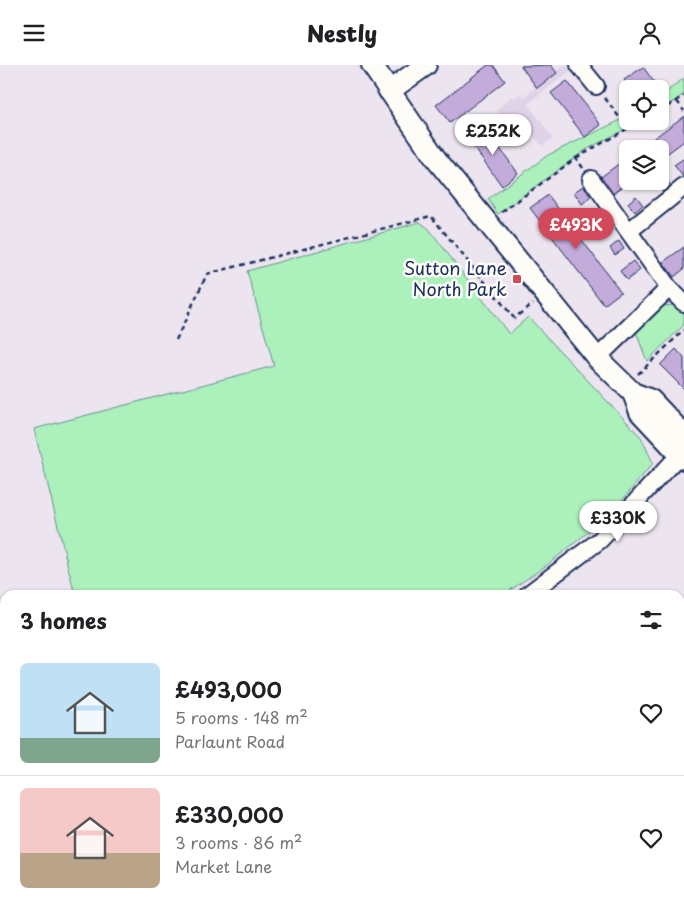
<!DOCTYPE html>
<meta charset="utf-8">
<style>
:root{--surface:#fff;--page:#f2f2f2;--text:#202124;--muted:#757577;--line:#e0e0e0;--accent:#d1495b}
body{margin:0;font-family:"Playpen Sans",sans-serif;background:var(--page);color:var(--text);height:100vh;display:flex;flex-direction:column;font-size:19px;white-space:nowrap}
*{box-sizing:border-box;margin:0}
p{font-size:16px;color:var(--muted)}
.icon{flex:none;width:28px;height:28px;fill:none;stroke:currentColor;stroke-width:2;stroke-linecap:round;stroke-linejoin:round}
.map{position:relative;flex:1;overflow:hidden}
.sheet{position:absolute;left:0px;top:525px;width:685px;height:321px;display:flex;flex-direction:column;background:var(--surface);border-radius:15px 15px 0 0;box-shadow:0 1px 4px #0004}
.sheet>*{flex:none}
.tools{position:absolute;left:619px;top:15px;display:grid;gap:10px}
.tools a{display:grid;place-items:center;width:50px;height:50px;border-radius:8px;background:var(--surface);box-shadow:0 1px 4px #0004;font-size:25px}
.price{position:absolute;translate:-50% -42px;padding:0 11px;border-radius:18px;background:#fff;color:#222;font-size:16px;line-height:32px;filter:drop-shadow(0 1px 2px #0008)}
.price::after{content:'';position:absolute;left:50%;top:30px;width:15px;height:11px;margin-left:-8px;background:inherit;clip-path:polygon(0 0,100% 0,50% 100%)}
.price.on{background:var(--accent);color:#fff}
ul{padding:0;list-style:none}
li{display:flex;align-items:center;gap:15px;height:125px;padding:0 20px}
li+li{border-top:1px solid var(--line)}
li span{display:grid;place-items:center;flex:none;width:140px;height:100px;border-radius:8px;color:#555}
li>.icon{margin-inline-start:auto}
span .icon{width:60px;height:60px;fill:#fffc;stroke-width:1}
li b{font-size:21px}
h2{display:flex;justify-content:space-between;align-items:center;height:60px;padding:0 20px;font-size:21px}
header{display:flex;justify-content:space-between;align-items:center;height:65px;padding:0 20px;background:var(--surface);font-size:22px;font-weight:800}
.map>svg:first-child{display:block}
.built{fill:#e0d3e8}
.green{fill:#acf1bc;stroke:#64908d}
.building{fill:#c3abda;stroke:#1b2f5e}
.lines{fill:none;stroke-linecap:round;stroke-linejoin:round}
.minor-casing{stroke:#1b2f5e;stroke-width:20}
.tertiary-casing{stroke:#1b2f5e;stroke-width:24}
.path{stroke:#1b2f5e;stroke-width:2.5;stroke-dasharray:5 4;stroke-linecap:butt}
.minor{stroke:#fdfcf7;stroke-width:16}
.tertiary{stroke:#fdfcf7;stroke-width:20}
.poi-dot{fill:#d1495b;stroke:#fdfcf7;stroke-width:2}
.labels{text-anchor:middle;stroke-width:5;stroke-linejoin:round;paint-order:stroke}
.poi-label{font-size:18px;fill:#1b2f5e;stroke:#fdfcf7;text-anchor:end}
</style>
<header><svg class="icon" aria-label="menu" viewBox="0 0 24 24"><path d="M4 6h16M4 12h16M4 18h16"/></svg>Nestly<svg class="icon" aria-label="person" viewBox="0 0 24 24"><circle cx="12" cy="8" r="4"/><path d="M4 21q1-7 8-7t8 7"/></svg></header>
<div class="map">
<svg width="684" height="846" viewBox="0 0 684 846">
<rect width="100%" height="100%" fill="#ece4ee"/>
<filter id="ink" filterUnits="userSpaceOnUse"><feTurbulence type="fractalNoise" baseFrequency=".02" numOctaves="2"/><feDisplacementMap in="SourceGraphic" scale="10" xChannelSelector="R" yChannelSelector="G"/><feConvolveMatrix kernelMatrix="1 2 1 2 8 2 1 2 1" color-interpolation-filters="sRGB"/></filter>
<g filter="url(#ink)">
<!-- built -->
<path class="built" d="M565 0 571 5 528 39 553 73 542 81 530 66 519 74 497 45 512 31 515 33 521 28 524 32Z"/>
<!-- green -->
<path class="green" d="M684 13V29L660 46V32Z
M625 53 631 61 584 86 498 149 488 134 548 90Z
M420 157 429 164 509 269 528 252 641 372 653 398 624 433 587 468 547 500 503 530H75L34 364 274 301 247 206Z
M673 240 684 248V260L647 296 636 267 663 241Z
M0 715H5V841H125L126 846H0Z"/>
<!-- building -->
<path class="building" d="M488 0H493L505 16 450 58 436 40Z
M551 0 557 8 537 23 521 1Z
M643 2 659 24H631L624 15Z
M567 16 601 60 585 72 551 28Z
M684 51V76L660 94V84H639Z
M484 62 518 108 502 121 468 74Z
M628 92 629 116 612 129 601 112Z
M683 94 684 95 683 112 674 100Z
M663 109 671 121 663 127 655 116H660V111Z
M583 121 591 132 582 139 574 127Z
M548 130 621 227 604 240 530 143Z
M636 131 643 140 635 147 628 138Z
M599 146 605 154 596 162 589 153Z
M619 176 624 184 615 190 610 183Z
M684 182V204L674 212 663 197Z
M633 196 640 205 627 215 620 206Z
M676 284 684 293V324L660 300Z"/>
<g class="lines">
<!-- minor casing -->
<g class="minor-casing">
<path id="minor" d="M579 0 596 21
M591 114 669 223
M629 166 684 122
M597 293 669 223 684 238
M527 530 600 475 684 385
M0 701H5
M680 803 684 801
M141 841 142 846
M657 841 659 846"/>
</g>
<!-- tertiary casing -->
<g class="tertiary-casing">
<path id="tertiary" d="M372 0 436 94 597 293 633 328 651 335 684 370
M389 26 426 0
M633 328 640 347 684 394"/>
</g>
<!-- path -->
<path class="path" d="M605 33 628 64
M677 36 684 46
M660 46 684 31
M576 93 641 56
M502 147 576 93 583 103
M176 275 207 209 431 151 514 253 533 239
M638 309 684 265
M18 846 29 841"/>
<!-- minor -->
<use href="#minor" class="minor"/>
<!-- tertiary -->
<use href="#tertiary" class="tertiary"/>
</g>
</g>
<!-- markers -->
<rect class="poi-dot" x="512" y="209" width="10" height="10" rx="2.5"/>
<g class="labels">
<!-- poi labels -->
<g class="poi-label">
<text x="507" y="210">Sutton Lane<tspan x="507" dy="21">North Park</tspan></text>
</g>
</g>
</svg>
<div class="tools">
<a><svg class="icon" aria-label="locate" viewBox="0 0 24 24"><circle cx="12" cy="12" r="6"/><path d="M12 2v4M12 18v4M2 12h4M18 12h4"/></svg></a>
<a><svg class="icon" aria-label="layers" viewBox="0 0 24 24"><path d="M12 4l9 5-9 5-9-5zM3 14l9 5 9-5"/></svg></a>
</div>
<b class="price" style="left:493px;top:91px">£252K</b>
<b class="price on" style="left:576px;top:185px">£493K</b>
<b class="price" style="left:618px;top:478px">£330K</b>
<section class="sheet">
<h2>3 homes<svg class="icon" aria-label="filters" viewBox="0 0 24 24"><path d="M4 7h16M4 17h16"/><circle cx="9" cy="7" r="2"/><circle cx="15" cy="17" r="2"/></svg></h2>
<ul>
<li><span style="background:linear-gradient(#bfe0f5 75%,#7fa58c 0)"><svg class="icon" aria-label="home" viewBox="0 0 24 24"><path d="M3 11l9-7 9 7M6 9v11h12V9"/></svg></span><div><b>£493,000</b><p>5 rooms · 148 m²</p><p>Parlaunt Road</p></div><svg class="icon" aria-label="heart" viewBox="0 0 24 24"><path d="M12 20l-8-8c-3-5 5-10 8-4 3-6 11-1 8 4z"/></svg></li>
<li><span style="background:linear-gradient(#f6c9c9 65%,#b9a48a 0)"><svg class="icon" aria-label="home" viewBox="0 0 24 24"><path d="M3 11l9-7 9 7M6 9v11h12V9"/></svg></span><div><b>£330,000</b><p>3 rooms · 86 m²</p><p>Market Lane</p></div><svg class="icon" aria-label="heart" viewBox="0 0 24 24"><path d="M12 20l-8-8c-3-5 5-10 8-4 3-6 11-1 8 4z"/></svg></li>
</ul>
</section>
</div>
